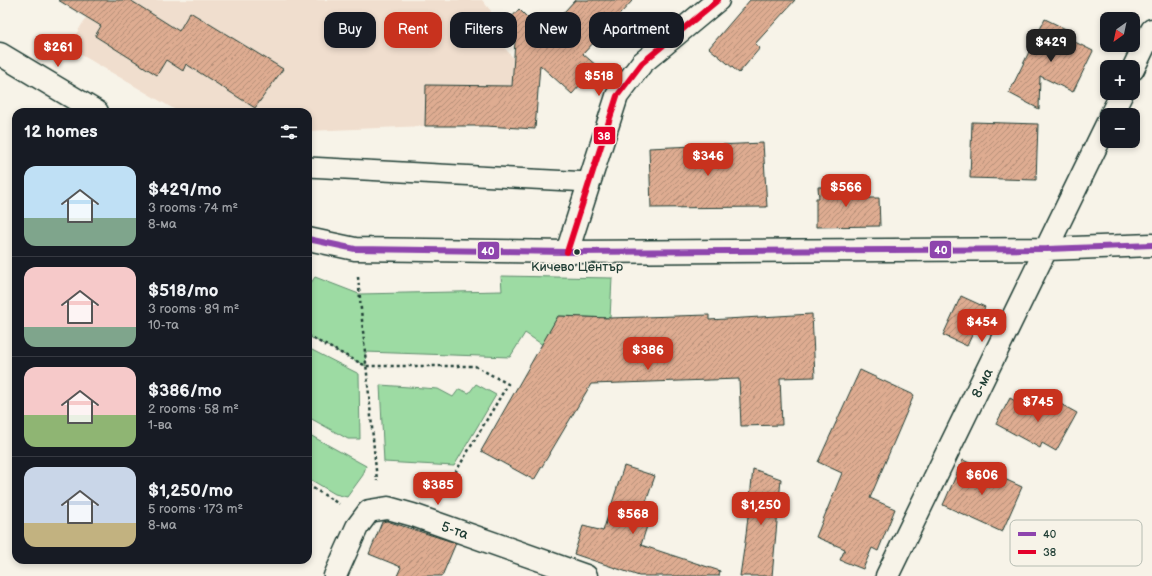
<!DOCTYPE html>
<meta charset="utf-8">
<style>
:root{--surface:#171b24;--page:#242831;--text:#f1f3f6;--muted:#9ea1a6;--line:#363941;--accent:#c8321e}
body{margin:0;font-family:"Balsamiq Sans",sans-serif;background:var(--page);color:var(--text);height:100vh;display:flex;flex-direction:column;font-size:15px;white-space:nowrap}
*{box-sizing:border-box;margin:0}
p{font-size:13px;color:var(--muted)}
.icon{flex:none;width:22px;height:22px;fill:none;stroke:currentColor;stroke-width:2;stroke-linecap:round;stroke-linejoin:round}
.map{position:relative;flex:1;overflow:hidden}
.drawer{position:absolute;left:12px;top:108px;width:300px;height:456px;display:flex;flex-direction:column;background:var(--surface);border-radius:12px;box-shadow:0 2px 6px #0003}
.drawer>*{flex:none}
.hud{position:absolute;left:324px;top:12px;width:380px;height:36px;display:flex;gap:8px}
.needle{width:26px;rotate:213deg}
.controls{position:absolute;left:1100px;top:12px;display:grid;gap:8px}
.controls a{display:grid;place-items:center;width:40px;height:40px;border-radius:8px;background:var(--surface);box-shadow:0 2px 6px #0003;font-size:20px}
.price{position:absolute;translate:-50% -34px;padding:0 9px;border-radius:8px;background:var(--accent);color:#fff;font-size:13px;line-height:26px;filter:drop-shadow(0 1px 2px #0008)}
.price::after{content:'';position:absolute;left:50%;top:24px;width:12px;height:9px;margin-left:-6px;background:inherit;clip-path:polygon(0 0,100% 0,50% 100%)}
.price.current{background:#222;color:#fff}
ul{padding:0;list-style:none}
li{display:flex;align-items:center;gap:12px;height:100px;padding:0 12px}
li+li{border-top:1px solid var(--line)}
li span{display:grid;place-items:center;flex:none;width:112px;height:80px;border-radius:12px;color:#555}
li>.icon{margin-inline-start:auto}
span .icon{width:48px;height:48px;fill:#fffc;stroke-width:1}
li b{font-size:17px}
h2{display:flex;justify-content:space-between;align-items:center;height:48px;padding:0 12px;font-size:17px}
.chip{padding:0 14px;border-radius:12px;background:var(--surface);box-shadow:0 2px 6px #0003;font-size:14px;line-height:36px}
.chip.current{background:var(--accent);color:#fff}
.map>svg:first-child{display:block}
.built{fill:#f0dece}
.green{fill:#9ddba3;stroke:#5e8c6c}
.building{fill:url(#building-hatch);stroke:#1f3d34}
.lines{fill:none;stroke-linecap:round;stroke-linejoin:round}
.lane-casing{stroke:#1f3d34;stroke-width:22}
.street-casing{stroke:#1f3d34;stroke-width:25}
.path{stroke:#1f3d34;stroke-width:2.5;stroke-dasharray:3 3;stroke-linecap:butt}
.lane{stroke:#f7f3e8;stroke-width:19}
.street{stroke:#f7f3e8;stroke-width:22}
.bus-1-casing{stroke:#f7f3e8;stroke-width:9}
.bus-2-casing{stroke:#f7f3e8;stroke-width:9}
.bus-1{stroke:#8e44ad;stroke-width:6}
.bus-2{stroke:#e4002b;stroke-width:6}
.bus-dot{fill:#1f3d34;stroke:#f7f3e8;stroke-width:1.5}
.labels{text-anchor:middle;stroke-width:3;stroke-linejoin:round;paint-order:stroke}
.bus-label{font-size:13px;fill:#1f3d34;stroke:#f7f3e8}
.street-label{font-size:14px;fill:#1f3d34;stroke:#f7f3e8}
.key{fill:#f7f3e8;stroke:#b6bcb2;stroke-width:1}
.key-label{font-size:11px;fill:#1f3d34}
.line-badge{stroke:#f7f3e8;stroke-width:1.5}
.badge-label{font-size:11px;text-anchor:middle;font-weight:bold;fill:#fff}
</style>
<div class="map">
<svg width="1152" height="576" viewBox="0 0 1152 576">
<defs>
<pattern id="building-hatch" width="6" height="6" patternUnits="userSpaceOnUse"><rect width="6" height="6" fill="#deac91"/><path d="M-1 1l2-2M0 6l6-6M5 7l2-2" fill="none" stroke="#b38d77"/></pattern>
</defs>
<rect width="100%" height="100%" fill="#f7f3e8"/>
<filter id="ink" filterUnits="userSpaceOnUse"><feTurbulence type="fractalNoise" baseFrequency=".025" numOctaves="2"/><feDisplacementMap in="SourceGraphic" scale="8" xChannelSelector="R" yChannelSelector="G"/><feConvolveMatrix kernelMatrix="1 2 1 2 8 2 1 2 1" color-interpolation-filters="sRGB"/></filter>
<g filter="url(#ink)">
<!-- built -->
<path class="built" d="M97 0H482L491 11 487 28 538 86 535 129 483 126H425L308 131V112H179L68 47Z"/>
<!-- green -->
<path class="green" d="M501 276 612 278 610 318 559 316 543 345 525 333 510 357 365 352 366 366 308 336V287L315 277 359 294 502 291Z
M308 348 359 374 360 439H348L308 417Z
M476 384 496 395 454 466 384 462 380 385 438 389 453 397 459 389 469 393Z
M308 434 366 466 363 475 347 497 335 494 308 478Z"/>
<!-- building -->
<path class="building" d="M58 0H130L179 31 190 12 283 69 255 108 186 64 183 71 166 60 157 75 95 36 101 26Z
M575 0H633L583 54 597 66 572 94 540 65 535 129 486 126H425L426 85 512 86 515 41 502 28 519 9 544 34Z
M750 0H795L755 44 760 48 739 73 709 48Z
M1045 19 1072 32 1069 39 1093 51 1073 92 1040 76 1039 109 1009 93Z
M972 122 1038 124 1036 180 970 178Z
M763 143 767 207 651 208 649 148Z
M858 186V198H879L880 226 816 227V198H819L818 187Z
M961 296 985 307 967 346 943 335Z
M812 314 815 377 780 378 782 425 741 426 739 379 591 384 534 480 481 451 558 316 610 318 709 315V320Z
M860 370 914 395 870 498 895 509 878 551 872 548 863 569 840 560 845 549 816 537 842 473 818 462Z
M1048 397 1077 413 1056 451 1042 443 1040 448 996 424 1010 398 1038 414Z
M963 460 1022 487 1002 532 943 505Z
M624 466 655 476 646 502 654 504 641 545 720 571 719 576H639L574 554 583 526 603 531Z
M753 469 781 479 772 576H740L746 535Z
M387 521 456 543 442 576H397L401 567 369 554 382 522Z"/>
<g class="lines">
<!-- lane casing -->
<g class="lane-casing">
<path id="lane" d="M308 167 589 182"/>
</g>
<!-- street casing -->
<g class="street-casing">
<path id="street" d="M0 54 97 112
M1133 69 1152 30
M1111 115 1122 93
M308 239 355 249 567 252 1047 249 1152 245
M567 252 617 96 642 63 718 0
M335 576 357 527 369 511 388 508 413 515 586 576
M887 576 1107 124"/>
</g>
<!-- path -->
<path class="path" d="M358 277 377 481
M308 336 366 366H475L508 384 442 495
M308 485 339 504"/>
<!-- lane -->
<use href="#lane" class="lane"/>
<!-- street -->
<use href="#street" class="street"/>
<!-- bus-1 casing -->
<g class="bus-1-casing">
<path id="bus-1" d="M308 239 355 249 567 252 1047 249 1152 245"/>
</g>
<!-- bus-2 casing -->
<g class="bus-2-casing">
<path id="bus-2" d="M567 252 617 96 642 63 718 0"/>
</g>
<!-- bus-1 -->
<use href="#bus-1" class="bus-1"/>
<!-- bus-2 -->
<use href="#bus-2" class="bus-2"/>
</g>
</g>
<!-- markers -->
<circle class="bus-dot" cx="577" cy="252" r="3.5"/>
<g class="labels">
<!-- bus labels -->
<g class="bus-label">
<text x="577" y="271">Кичево Център</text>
</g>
<!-- street labels -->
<g class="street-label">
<text transform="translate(982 383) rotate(-64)" y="5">8-ма</text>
<text transform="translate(455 530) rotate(19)" y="5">5-та</text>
</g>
</g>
<!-- legend -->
<rect x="1010" y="520" width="132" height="46" rx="6" class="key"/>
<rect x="1018" y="532" width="18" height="4" fill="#8e44ad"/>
<rect x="1018" y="550" width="18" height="4" fill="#e4002b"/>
<g class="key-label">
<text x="1043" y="538">40</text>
<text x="1043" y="556">38</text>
</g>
<g class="line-badge">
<rect x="593" y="126" width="23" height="19" rx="4" fill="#e4002b"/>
<rect x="929" y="240" width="23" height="19" rx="4" fill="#8e44ad"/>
<rect x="477" y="241" width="23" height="19" rx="4" fill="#8e44ad"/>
</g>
<g class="badge-label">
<text x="604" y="140">38</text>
<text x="941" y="254">40</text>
<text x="488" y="255">40</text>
</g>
</svg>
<div class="controls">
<a><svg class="needle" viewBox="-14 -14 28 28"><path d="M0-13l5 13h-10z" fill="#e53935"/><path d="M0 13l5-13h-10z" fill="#9ea1a6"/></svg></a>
<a>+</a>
<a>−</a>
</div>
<b class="price current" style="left:1051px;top:63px">$429</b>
<b class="price" style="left:58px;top:68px">$261</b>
<b class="price" style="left:599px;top:97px">$518</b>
<b class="price" style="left:708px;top:177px">$346</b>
<b class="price" style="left:846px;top:208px">$566</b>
<b class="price" style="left:982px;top:343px">$454</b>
<b class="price" style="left:648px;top:371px">$386</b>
<b class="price" style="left:1038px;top:423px">$745</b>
<b class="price" style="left:982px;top:496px">$606</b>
<b class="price" style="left:438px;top:506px">$385</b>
<b class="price" style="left:761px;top:526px">$1,250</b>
<b class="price" style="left:633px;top:535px">$568</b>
<div class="hud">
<a class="chip">Buy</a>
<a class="chip current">Rent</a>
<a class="chip">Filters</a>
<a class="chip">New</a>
<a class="chip">Apartment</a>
</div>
<section class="drawer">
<h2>12 homes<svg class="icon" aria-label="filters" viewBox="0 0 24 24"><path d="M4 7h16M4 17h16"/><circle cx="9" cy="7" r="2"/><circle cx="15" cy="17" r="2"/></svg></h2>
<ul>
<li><span style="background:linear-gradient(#bfe0f5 65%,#7fa58c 0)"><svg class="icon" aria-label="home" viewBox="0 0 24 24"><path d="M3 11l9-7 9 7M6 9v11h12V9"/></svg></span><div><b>$429/mo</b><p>3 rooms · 74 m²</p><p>8-ма</p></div></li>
<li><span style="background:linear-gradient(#f6c9c9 75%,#7fa58c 0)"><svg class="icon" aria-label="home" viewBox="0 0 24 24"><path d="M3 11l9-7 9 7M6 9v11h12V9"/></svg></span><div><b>$518/mo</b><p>3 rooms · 89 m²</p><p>10-та</p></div></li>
<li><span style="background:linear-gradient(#f6c9c9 60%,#8fb573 0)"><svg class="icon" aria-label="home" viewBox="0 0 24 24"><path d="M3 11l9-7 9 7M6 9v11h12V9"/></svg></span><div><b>$386/mo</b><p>2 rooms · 58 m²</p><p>1-ва</p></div></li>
<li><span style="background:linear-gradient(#c9d6e8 70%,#c2b280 0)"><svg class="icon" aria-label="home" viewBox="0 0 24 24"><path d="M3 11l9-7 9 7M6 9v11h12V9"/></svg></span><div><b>$1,250/mo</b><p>5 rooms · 173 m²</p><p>8-ма</p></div></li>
</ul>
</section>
</div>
